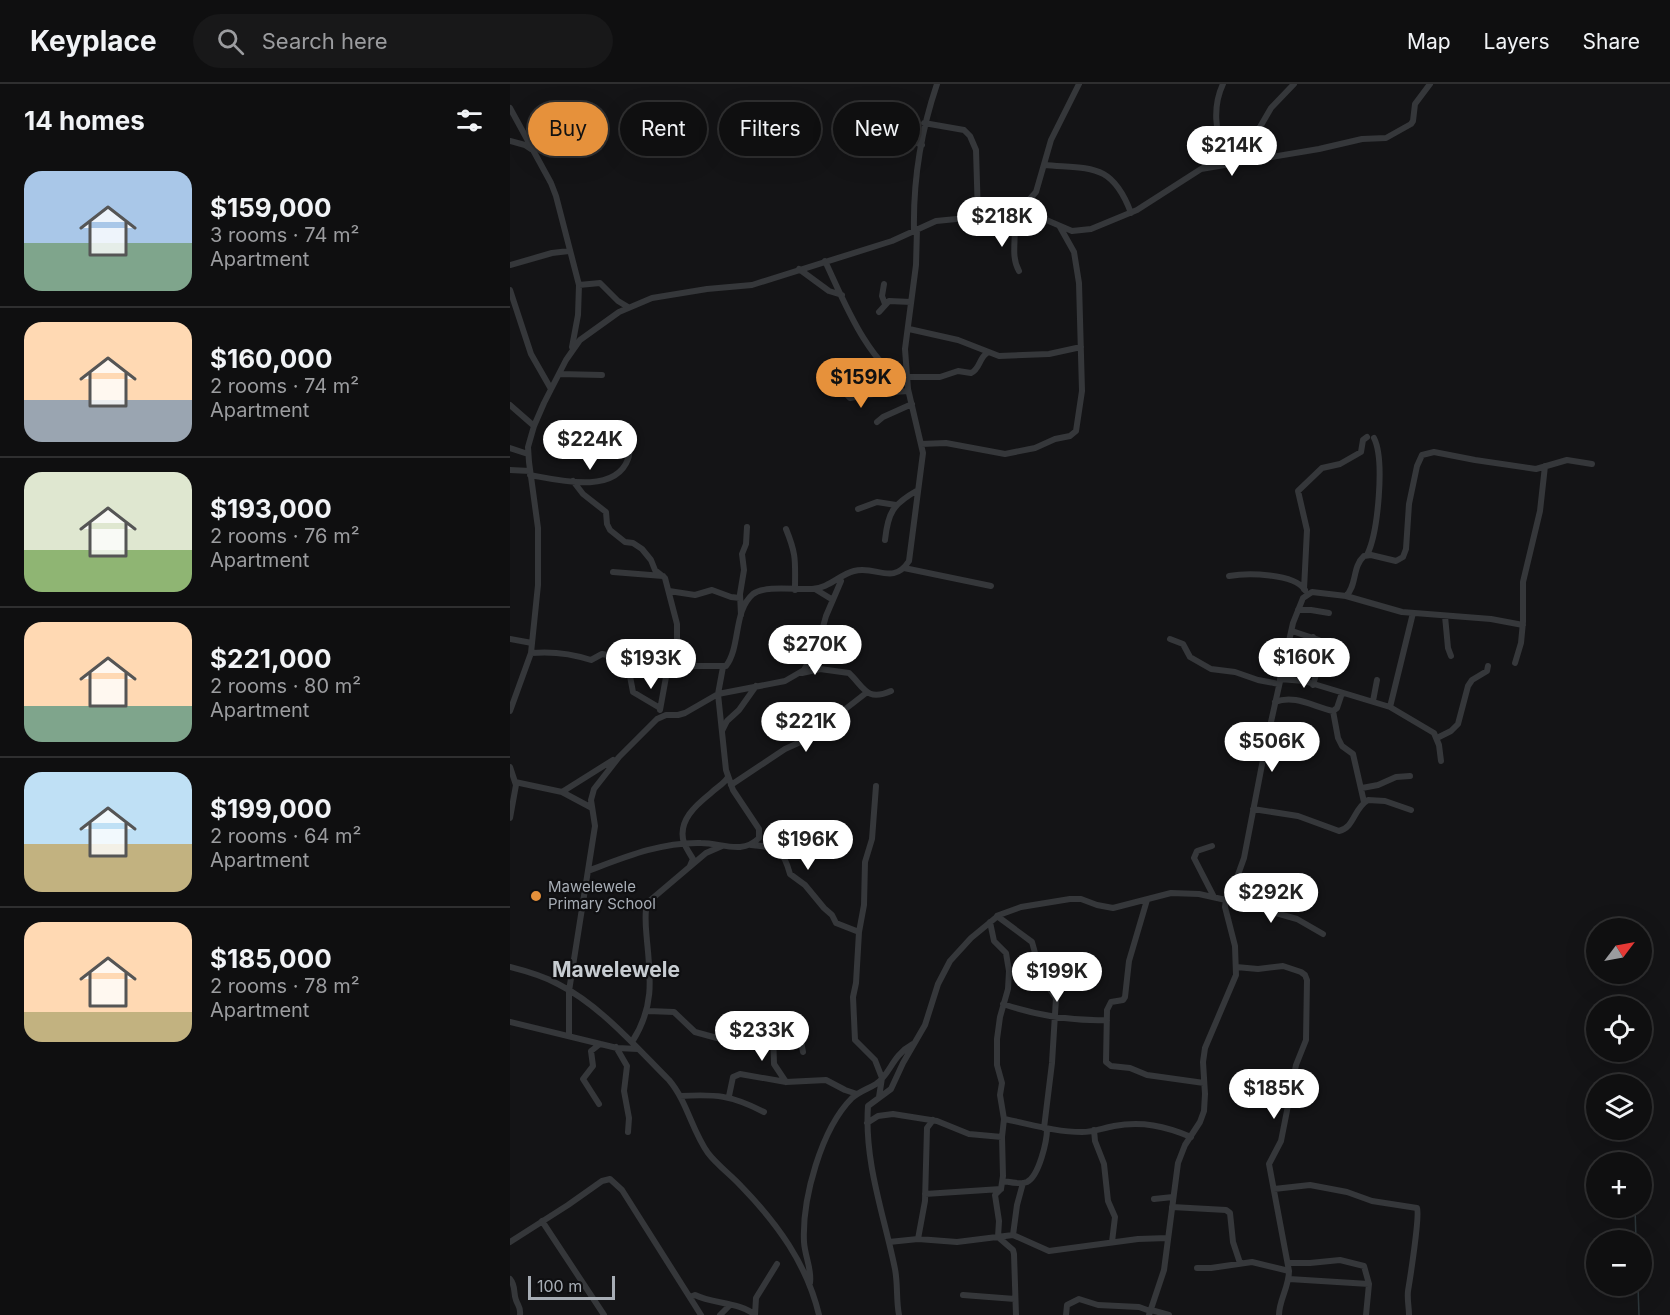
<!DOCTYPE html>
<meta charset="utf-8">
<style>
:root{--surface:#0f0f10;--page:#181819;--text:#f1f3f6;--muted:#9b9c9f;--line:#2f2f30;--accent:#e6913b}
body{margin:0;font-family:Inter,sans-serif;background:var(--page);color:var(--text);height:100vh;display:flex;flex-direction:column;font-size:22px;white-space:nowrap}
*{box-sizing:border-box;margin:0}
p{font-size:20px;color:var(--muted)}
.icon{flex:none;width:33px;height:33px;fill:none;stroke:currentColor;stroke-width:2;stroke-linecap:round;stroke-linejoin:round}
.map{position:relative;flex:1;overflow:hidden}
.panel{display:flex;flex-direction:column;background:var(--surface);width:510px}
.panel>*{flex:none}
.banner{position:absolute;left:18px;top:18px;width:570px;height:54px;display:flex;gap:12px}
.needle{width:39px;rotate:58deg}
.buttons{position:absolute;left:1076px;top:834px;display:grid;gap:12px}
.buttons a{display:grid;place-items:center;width:66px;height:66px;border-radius:50%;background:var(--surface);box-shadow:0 6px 24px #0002,0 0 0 2px var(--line);font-size:30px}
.scale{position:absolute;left:18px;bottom:15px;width:87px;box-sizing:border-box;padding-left:6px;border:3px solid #a7adb5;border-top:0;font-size:16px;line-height:21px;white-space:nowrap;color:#a7adb5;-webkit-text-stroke:4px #0f0f11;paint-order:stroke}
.price{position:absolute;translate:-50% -51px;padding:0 14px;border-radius:21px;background:#fff;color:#222;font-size:20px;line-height:39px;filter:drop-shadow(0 2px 3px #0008)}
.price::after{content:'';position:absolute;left:50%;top:36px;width:18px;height:14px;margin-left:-9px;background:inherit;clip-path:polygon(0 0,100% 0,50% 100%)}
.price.on{background:var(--accent);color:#111}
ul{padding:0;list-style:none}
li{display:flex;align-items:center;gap:18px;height:150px;padding:0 24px}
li+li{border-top:2px solid var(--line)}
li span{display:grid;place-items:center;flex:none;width:168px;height:120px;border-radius:18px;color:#555}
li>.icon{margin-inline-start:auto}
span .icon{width:72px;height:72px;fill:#fffc;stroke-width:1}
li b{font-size:26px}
h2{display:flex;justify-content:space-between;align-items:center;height:72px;padding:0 24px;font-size:26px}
.pill{padding:0 21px;border-radius:27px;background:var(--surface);box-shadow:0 6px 24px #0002,0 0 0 2px var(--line);font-size:21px;line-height:54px}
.pill.on{background:var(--accent);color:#111}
header{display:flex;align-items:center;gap:36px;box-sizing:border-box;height:84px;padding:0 30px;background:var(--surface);border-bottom:2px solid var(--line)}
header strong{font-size:28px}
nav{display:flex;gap:33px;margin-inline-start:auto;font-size:21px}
.search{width:420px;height:54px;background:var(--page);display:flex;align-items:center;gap:15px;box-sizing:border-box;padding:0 21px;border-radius:33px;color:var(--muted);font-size:22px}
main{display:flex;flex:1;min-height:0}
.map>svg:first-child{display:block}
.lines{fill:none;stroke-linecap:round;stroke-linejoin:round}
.stream{stroke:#2d373b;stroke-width:1.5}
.minor{stroke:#35373a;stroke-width:6}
.poi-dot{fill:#e6913b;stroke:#0f0f11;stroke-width:2}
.labels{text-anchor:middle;stroke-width:4.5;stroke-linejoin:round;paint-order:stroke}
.poi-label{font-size:15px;fill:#a7adb5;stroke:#0f0f11;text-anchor:start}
.district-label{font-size:21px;font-weight:bold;fill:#c7ccd1;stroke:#0f0f11}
</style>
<header>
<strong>Keyplace</strong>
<div class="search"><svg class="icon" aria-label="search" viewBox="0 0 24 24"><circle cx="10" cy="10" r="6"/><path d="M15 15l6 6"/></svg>Search here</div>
<nav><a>Map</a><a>Layers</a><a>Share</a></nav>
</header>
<main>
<section class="panel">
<h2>14 homes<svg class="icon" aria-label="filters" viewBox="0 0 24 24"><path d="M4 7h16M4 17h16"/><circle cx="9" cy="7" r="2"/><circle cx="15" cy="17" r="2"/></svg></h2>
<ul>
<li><span style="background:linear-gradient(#a9c7e8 60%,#7fa58c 0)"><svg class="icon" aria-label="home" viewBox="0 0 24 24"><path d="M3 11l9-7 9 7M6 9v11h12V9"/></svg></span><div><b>$159,000</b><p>3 rooms · 74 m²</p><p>Apartment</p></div></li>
<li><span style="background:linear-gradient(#ffd9b3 65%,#9aa5b1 0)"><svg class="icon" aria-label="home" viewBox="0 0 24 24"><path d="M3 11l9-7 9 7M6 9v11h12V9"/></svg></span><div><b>$160,000</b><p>2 rooms · 74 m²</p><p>Apartment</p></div></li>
<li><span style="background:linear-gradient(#dfe7d0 65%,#8fb573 0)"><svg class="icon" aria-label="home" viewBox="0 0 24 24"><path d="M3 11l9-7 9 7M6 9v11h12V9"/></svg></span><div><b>$193,000</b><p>2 rooms · 76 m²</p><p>Apartment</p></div></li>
<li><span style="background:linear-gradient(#ffd9b3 70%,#7fa58c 0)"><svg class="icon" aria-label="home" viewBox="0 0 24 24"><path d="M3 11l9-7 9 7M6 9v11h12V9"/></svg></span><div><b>$221,000</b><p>2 rooms · 80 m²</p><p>Apartment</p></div></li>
<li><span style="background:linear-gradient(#bfe0f5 60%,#c2b280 0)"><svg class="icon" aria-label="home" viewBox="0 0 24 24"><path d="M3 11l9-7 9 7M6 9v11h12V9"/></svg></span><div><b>$199,000</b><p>2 rooms · 64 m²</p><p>Apartment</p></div></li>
<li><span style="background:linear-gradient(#ffd9b3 75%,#c2b280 0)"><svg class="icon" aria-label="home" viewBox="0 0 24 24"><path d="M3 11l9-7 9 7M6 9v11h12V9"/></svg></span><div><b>$185,000</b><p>2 rooms · 78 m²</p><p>Apartment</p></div></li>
</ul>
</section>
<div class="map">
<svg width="1160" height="1231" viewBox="0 0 1160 1231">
<rect width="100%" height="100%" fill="#141416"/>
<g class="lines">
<!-- stream -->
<path class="stream" d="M1125 1124 1126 1156
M1128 1202 1129 1231"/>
<!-- minor -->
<path class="minor" d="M713 0C703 21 704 49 716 70
M0 24 41 99 46 112 69 201 68 231 62 263
M414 39 454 46 460 52 466 66 468 132
M0 57 15 61 21 65
M383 63 390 52 412 61
M534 81C580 85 602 78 621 129
M694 83 723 66 745 48 750 43 761 24 784 0
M500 127C511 146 498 168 509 187
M502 127 520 129 562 147 581 145 627 126 691 85 809 65 852 55 876 54 901 40 903 37 905 20 920 0
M404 147C403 97 411 47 427 0
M315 177C333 215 358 280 397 299
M0 181 42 169 59 167
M289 185 319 207 332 211
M374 200 372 212 375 220
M69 201 90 199 108 217 118 223
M0 206 21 270 41 305
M369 228 379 217 401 218
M399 245 448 256 489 272 539 270 571 263
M49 290 92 291
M397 293H430L448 287 461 289C470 285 469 274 477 269
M331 297 335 309 340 314 369 309 398 307
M0 321 24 342
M367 338 373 333 402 320
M411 360 436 359 495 370 525 364 545 355 560 352 566 347 572 307 569 199 564 168 550 143
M0 364 18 370
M0 386 20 387
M20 391C48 396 105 411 118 375 121 367 120 356 121 347
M63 397 73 410 96 428 97 440 100 446 115 458 123 459 132 465 141 476 145 486 155 494 167 540V583
M348 425 367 418 386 421
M276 445C287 472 285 477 285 506
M375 456C378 428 383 420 408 406
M857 471C868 449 875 376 864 354
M394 484 481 502
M103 488 153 492
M719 492C737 489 784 489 795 506
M305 505 323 516
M794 505 797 446 788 407 812 384 830 380 851 368 853 356 857 353
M159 507 185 511 202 506 221 513 230 514
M836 512 892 528 981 535 1013 541
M788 526H801L819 529
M231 531 230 510 234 486 232 470 236 460 237 443
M935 532 938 564 941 572
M782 547 809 556 811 573 803 601
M0 555 22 559
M660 555 673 560 680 573 701 585 725 588 748 596 769 600
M779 562 800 564 803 553
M21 569C43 567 60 569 81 576L92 570 155 582H216C231 562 223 527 243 510 255 501 287 506 302 505 319 504 329 491 344 487 366 481 383 502 399 477L413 369 398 305 395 265 406 181 407 145
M121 575 119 587 123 608 150 624
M1005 579 1011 559 1013 538V498L1030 427 1035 382
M150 581 154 566 166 558
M292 589 310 585 339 589C354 603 356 618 381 607
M770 595 794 597 880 623 924 649 929 661 931 677
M863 617 867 596
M765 618C785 610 804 623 823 627L827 624 832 609
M880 623 903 529
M150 626 158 582
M0 627 21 569 28 501V444L19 378 18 363 24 342 34 319 56 276 70 256 109 228 142 214 197 205 242 201 382 157 426 137 477 132 500 127 518 117 526 108 541 56 569 0
M823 627 828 654 832 662 843 670 854 718
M212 647 217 637 229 626 246 602
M927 654 941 647 948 640 958 602 962 596 977 587 978 582
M0 683 6 701 0 734
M5 698 52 708 82 724
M221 701 275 665 297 655 356 609
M366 702 362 755 355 778 354 821 349 848 346 899 343 913 345 956 365 976 372 994 369 1013
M852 704 868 701 886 693 900 692
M52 708 103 676
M743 725 788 732 829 747C845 743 843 725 858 716L875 717 901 726
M241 761C267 763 273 764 280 790L295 801 314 824 322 831 326 839 349 848
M702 762 687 767 684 774 704 813
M180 782 183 775C180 770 176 764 174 759 167 737 186 721 201 709 207 703 214 700 218 693
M78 787C115 773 151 758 191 759 212 759 232 771 249 754V745L223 706 216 686 208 610 213 583
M716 815 787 835 813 850
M637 816 619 877 615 913 613 916 601 918 597 926 596 978 601 982 620 984 637 991 694 999
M487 832 522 858 532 894 546 914 542 979 534 1044
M480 838 484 857 496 869 499 887 498 905 490 933 487 955V981L492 999 490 1011 494 1035 492 1053 493 1092 491 1105 485 1111 489 1137 488 1153
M0 883C16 887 33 892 48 900 90 921 126 963 159 996 177 1017 182 1047 198 1069 207 1081 221 1091 231 1102 267 1139 297 1180 309 1231
M726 883 748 885 773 882 791 888 795 891 797 896 796 956 786 981 771 1057 759 1080 779 1187C779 1203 769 1216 769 1231
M493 920C525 931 563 937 597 936
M138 927 164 928 185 948 207 954H215L235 948H263L284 952 291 957 293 968
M0 938 107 964 128 965
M263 948 264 980 276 998
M59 952V907L85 742 81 716 84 705 109 673 147 635 156 631H168L175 629 208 610 275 597 294 586 308 561 316 532 331 497
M122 958C144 924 141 896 137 857 136 844 134 832 137 819L196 769 212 762
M106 963 117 982 114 1007 119 1034 118 1048
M170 1012C206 1010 221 1011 254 1028
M219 1012 223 993 230 990 276 998 316 996 335 1006 347 1010
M89 1020 73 995 83 982 81 967 90 960
M494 1035C520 1040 545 1048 572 1048 583 1048 593 1044 604 1042 632 1037 655 1042 681 1053
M357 1039 368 1032 383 1030 427 1037 459 1050 492 1053
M584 1046 585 1057 594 1080 598 1117 605 1133 602 1158
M493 1097C500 1098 510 1101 517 1098 529 1092 537 1057 537 1045
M764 1105 800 1101 837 1108 862 1117 907 1124C910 1131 900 1195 898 1207 897 1215 899 1223 899 1231
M415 1110 491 1105
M644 1115 663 1113
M662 1123 716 1126 720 1129 723 1158 730 1179
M32 1137 94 1231
M503 1151 507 1121 513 1099
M488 1153 503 1166 504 1170 506 1231
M408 1155 415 1117 417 1044 423 1036
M0 1158 58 1121 92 1097 100 1095 112 1106 191 1231
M379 1158 408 1155 447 1158 503 1151 539 1167 628 1155 658 1154
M778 1179H800L830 1176 854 1182 859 1200 856 1231
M687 1184H701L742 1178 779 1187
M0 1195C6 1202 3 1208 6 1216 8 1222 11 1223 10 1231
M779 1195 859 1200
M300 1199C302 1185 295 1173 294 1158 292 1115 311 1045 342 1014 350 1007 358 1005 366 1000 381 990 381 972 403 960
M453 1211 505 1215
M180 1213 185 1211C203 1220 230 1218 245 1231
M641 1226 659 1231
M210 1231 220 1221
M245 1231 246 1214 267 1180
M389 1231C386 1216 388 1200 385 1185 374 1131 354 1078 358 1022L381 1005 393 979 415 941 428 900 440 877 461 854 489 831 511 823 560 815H571L587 821 603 824 661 809 689 810 716 816
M556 1231 557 1221 569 1215 588 1221 629 1223 640 1227
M639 1231 654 1186 668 1079 675 1061 690 1038 694 1027 695 1010 693 978 695 964 726 891 725 862 715 823 716 815 725 799 734 774 755 665 783 539 793 514 802 508 836 512C847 502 842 483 854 472L861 471 886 477 893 473 896 465 899 420 907 382 912 371 924 368 965 376 1026 385 1057 376 1082 380"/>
</g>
<!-- markers -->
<circle class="poi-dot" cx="26" cy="812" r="6"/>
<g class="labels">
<!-- poi labels -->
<g class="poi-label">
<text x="38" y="808">Mawelewele<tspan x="38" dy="17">Primary School</tspan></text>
</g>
<!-- district labels -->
<g class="district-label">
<text x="106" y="893">Mawelewele</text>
</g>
</g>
</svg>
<div class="buttons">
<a><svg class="needle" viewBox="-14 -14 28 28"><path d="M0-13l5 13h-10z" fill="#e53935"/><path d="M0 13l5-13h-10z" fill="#9b9c9f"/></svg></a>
<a><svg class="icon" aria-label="locate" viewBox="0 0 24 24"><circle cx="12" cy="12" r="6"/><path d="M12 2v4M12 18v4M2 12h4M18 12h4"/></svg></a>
<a><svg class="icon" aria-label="layers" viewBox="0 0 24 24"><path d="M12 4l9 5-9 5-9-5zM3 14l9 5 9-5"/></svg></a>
<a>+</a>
<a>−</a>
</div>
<div class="scale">100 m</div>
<b class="price" style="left:722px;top:93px">$214K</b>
<b class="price" style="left:492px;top:164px">$218K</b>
<b class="price on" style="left:351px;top:325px">$159K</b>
<b class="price" style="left:80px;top:387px">$224K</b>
<b class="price" style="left:305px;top:592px">$270K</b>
<b class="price" style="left:794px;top:605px">$160K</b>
<b class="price" style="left:141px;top:606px">$193K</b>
<b class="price" style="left:296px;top:669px">$221K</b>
<b class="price" style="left:762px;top:689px">$506K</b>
<b class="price" style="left:298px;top:787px">$196K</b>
<b class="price" style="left:761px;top:840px">$292K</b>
<b class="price" style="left:547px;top:919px">$199K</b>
<b class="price" style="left:252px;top:978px">$233K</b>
<b class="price" style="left:764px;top:1036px">$185K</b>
<div class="banner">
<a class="pill on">Buy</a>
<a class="pill">Rent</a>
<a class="pill">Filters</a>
<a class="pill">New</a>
</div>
</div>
</main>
